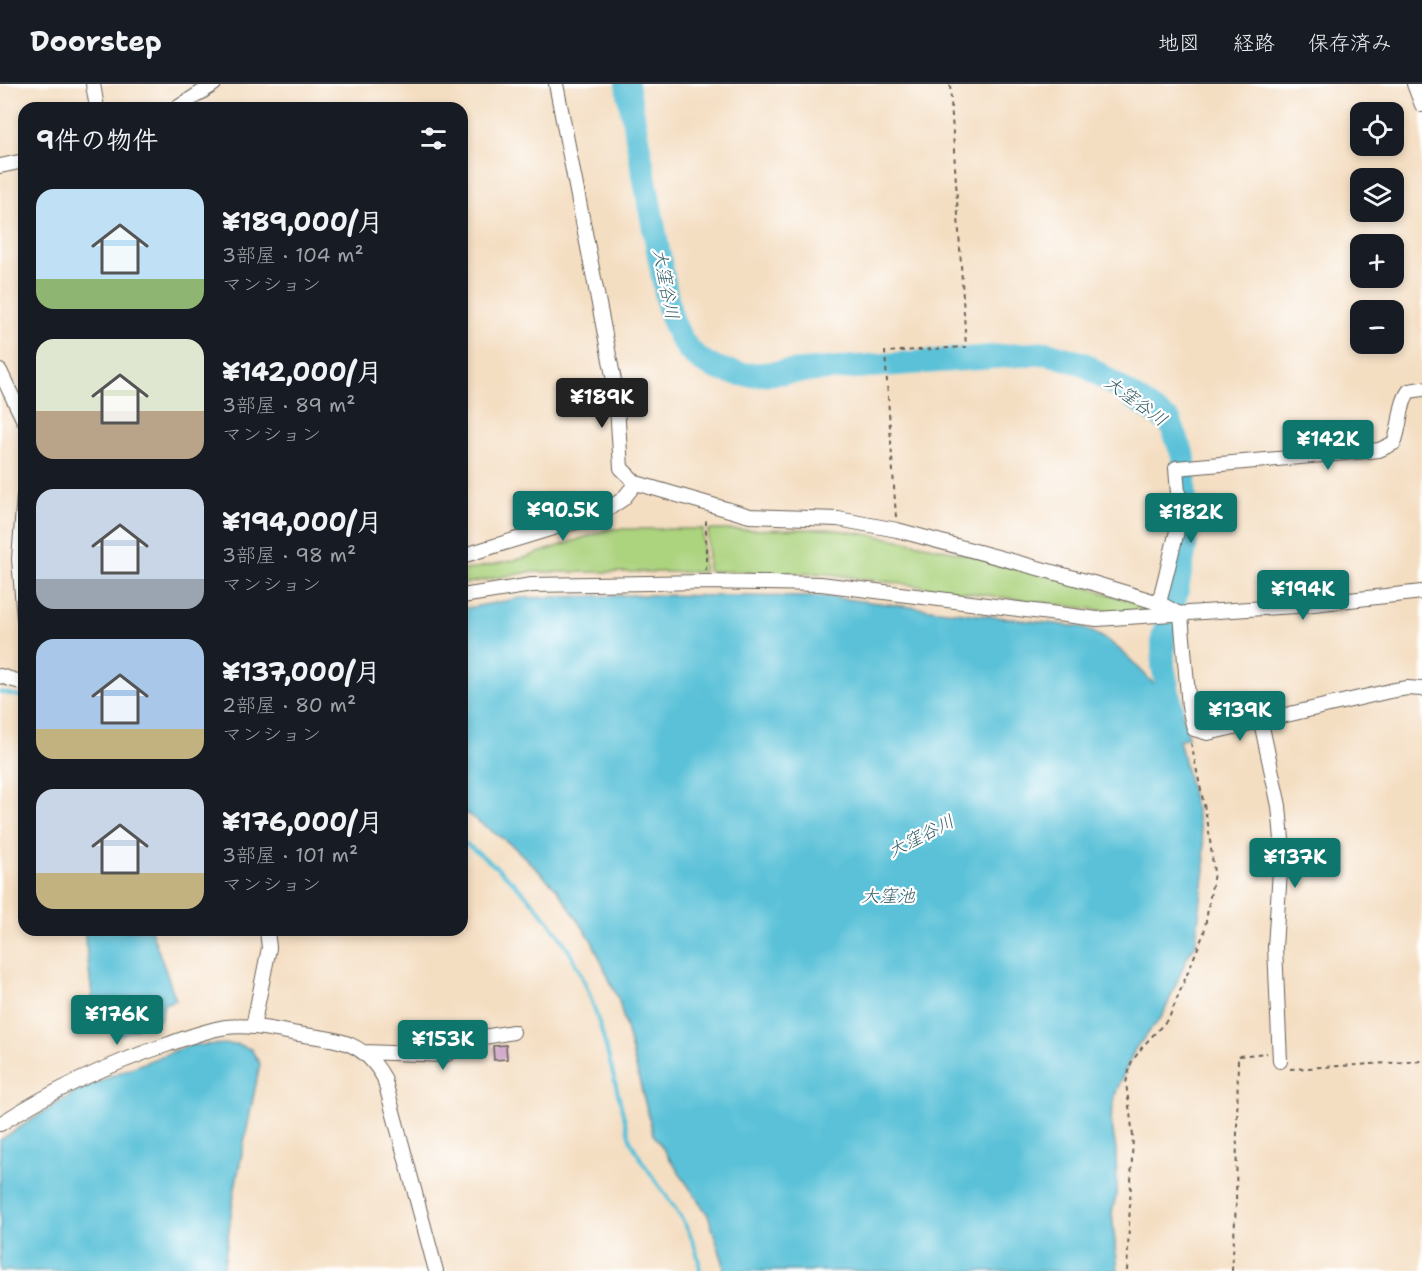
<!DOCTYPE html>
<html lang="ja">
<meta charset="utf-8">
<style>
:root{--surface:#171b24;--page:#20242c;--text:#f1f3f6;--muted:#9ea1a6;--line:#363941;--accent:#0f766e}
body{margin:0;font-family:"Shantell Sans","Klee One",sans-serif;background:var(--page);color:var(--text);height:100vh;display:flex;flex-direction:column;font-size:22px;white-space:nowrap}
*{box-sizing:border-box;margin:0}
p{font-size:20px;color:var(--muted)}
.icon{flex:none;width:33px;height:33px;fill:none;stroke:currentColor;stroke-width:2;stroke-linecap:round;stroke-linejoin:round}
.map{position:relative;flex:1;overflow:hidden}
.side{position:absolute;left:18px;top:18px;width:450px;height:834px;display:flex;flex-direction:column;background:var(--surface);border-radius:18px;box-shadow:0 3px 9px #0003}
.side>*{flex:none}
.buttons{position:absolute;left:1350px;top:18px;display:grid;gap:12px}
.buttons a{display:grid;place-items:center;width:54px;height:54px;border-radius:12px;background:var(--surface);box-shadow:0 3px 9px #0003;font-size:30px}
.price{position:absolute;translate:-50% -51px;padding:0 14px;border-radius:6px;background:var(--accent);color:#fff;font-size:20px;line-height:39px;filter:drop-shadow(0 2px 3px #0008)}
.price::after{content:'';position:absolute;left:50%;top:36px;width:18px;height:14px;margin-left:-9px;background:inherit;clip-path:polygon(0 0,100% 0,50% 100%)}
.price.selected{background:#222;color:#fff}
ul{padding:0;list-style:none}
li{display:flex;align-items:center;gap:18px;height:150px;padding:0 18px}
li span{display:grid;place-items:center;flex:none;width:168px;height:120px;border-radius:18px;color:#555}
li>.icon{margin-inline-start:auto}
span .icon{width:72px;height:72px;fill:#fffc;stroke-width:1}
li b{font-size:26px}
h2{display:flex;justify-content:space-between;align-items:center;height:72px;padding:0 18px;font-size:26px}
header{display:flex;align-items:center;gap:36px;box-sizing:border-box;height:84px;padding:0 30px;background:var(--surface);border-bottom:2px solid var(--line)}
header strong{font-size:28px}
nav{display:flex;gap:33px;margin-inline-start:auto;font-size:21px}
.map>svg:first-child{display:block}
.green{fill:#acd37e;stroke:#64784d;stroke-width:1.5}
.water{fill:#5ac1d8;stroke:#3b6e7a;stroke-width:1.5}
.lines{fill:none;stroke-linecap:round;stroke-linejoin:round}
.stream{stroke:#5ac1d8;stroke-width:4}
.river{stroke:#5ac1d8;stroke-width:24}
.building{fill:#c99dc1}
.minor-casing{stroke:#686056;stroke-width:16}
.path{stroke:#686056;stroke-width:2;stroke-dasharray:4.5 4.5;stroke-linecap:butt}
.minor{stroke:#fff;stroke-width:14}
.labels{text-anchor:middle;stroke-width:4.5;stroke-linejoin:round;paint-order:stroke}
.water-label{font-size:18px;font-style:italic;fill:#355e67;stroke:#fff}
</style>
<header>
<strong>Doorstep</strong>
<nav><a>地図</a><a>経路</a><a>保存済み</a></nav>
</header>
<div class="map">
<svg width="1422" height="1187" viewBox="0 0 1422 1187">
<rect width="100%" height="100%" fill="#fff"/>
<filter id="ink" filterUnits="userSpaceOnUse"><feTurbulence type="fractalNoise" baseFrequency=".0167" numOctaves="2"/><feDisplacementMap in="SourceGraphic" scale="12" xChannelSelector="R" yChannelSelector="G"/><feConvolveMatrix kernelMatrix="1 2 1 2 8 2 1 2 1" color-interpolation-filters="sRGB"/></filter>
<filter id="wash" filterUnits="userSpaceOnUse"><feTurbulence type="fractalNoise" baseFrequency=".008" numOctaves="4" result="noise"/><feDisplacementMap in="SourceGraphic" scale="24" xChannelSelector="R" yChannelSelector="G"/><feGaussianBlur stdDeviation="1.35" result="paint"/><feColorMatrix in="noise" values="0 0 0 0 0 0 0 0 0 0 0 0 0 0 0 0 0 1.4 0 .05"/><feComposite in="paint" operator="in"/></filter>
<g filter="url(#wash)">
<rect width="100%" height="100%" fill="#f4dec2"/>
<!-- green -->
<path class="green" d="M609 445H703V488H529L462 500V487L524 474Z
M829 445C935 458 1052 491 1152 524V527L1114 528 828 490 708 487V446Z"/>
<!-- water -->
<path class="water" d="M636 511 828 513 1081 543C1115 556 1129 574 1153 599L1175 595 1188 653 1179 656 1204 761 1205 785 1195 862 1189 869 1163 931 1135 965 1116 1008 1111 1035 1116 1066 1117 1107 1112 1129 1118 1187H724L723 1178 708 1131 653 1050 619 917 592 857 557 805 513 762 462 726V525L521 514Z
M84 846H151L176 916 164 920 160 936 120 951H114L93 919Z
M236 960 251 965 260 980 235 1104 223 1187H0V1056L76 1008 118 989 190 961Z"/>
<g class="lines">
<!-- stream -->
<path class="stream" d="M0 608 24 613
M462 757C511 791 561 840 584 897 605 947 615 1003 630 1055 650 1100 696 1135 700 1187"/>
<!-- river -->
<path class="river" d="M627 0 669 225C681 268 702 286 748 291L1047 269 1084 280 1170 338 1184 374 1185 463 1176 510 1163 554V582L1171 623 1167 625"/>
</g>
<g id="blocks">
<!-- building -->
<path class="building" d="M506 961 507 975 494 976 493 962Z"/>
</g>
</g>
<g filter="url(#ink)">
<use href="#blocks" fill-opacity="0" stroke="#686056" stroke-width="1.5"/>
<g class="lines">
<!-- minor casing -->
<g class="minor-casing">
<path id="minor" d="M93 0 97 24
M556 0 616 307 621 384 636 399 750 432 838 435 897 446 1093 499 1159 519 1181 531
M1414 0 1422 21
M177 24 214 0
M0 82 24 77
M0 287 24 337
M24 412 19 475 24 534
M462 472 556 443 595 434 623 415 636 399
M462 512 532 501 706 498 821 500 1097 535 1295 522 1422 508
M1159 519 1180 435 1176 384 1379 366 1394 359C1401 342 1399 321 1409 307L1422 305
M1181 531 1189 623 1194 645 1208 649 1390 607 1407 604 1422 605
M0 592 24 599
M1261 638 1279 722 1282 756 1275 863 1280 977
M253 943 269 864 267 846
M364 968 445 971 452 967 455 958 513 948
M0 1040C53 1006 109 980 169 960 188 953 207 946 226 943 252 940 279 947 304 951 341 956 364 958 384 994L436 1187"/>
</g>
<!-- path -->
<path class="path" d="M896 433 885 268 966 263 950 0
M706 486V432
M482 968H491
M1290 985 1422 977
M1127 1187 1133 1052 1126 999 1131 979 1143 962 1169 934 1204 849 1214 789 1208 740 1191 659
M1232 1187 1236 1120 1238 972 1267 969"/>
<!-- minor -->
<use href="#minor" class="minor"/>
</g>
</g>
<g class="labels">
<!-- water labels -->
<g class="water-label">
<text transform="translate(666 200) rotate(79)" y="6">大窪谷川</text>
<text transform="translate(1136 317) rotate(36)" y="6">大窪谷川</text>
<text transform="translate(921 752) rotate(-27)" y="6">大窪谷川</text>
<text x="888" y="818">大窪池</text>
</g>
</g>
</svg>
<div class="buttons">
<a><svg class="icon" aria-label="locate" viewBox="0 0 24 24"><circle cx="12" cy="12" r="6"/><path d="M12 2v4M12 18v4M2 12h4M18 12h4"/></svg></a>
<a><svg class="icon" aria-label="layers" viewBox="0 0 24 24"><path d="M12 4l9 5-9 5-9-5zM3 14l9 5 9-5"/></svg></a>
<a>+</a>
<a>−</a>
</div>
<b class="price selected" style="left:602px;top:345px">¥189K</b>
<b class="price" style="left:1328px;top:387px">¥142K</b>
<b class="price" style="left:563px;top:458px">¥90.5K</b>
<b class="price" style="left:1191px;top:460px">¥182K</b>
<b class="price" style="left:1303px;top:537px">¥194K</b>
<b class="price" style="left:1240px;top:658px">¥139K</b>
<b class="price" style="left:1295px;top:805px">¥137K</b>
<b class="price" style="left:117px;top:962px">¥176K</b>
<b class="price" style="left:443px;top:987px">¥153K</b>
<section class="side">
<h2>9件の物件<svg class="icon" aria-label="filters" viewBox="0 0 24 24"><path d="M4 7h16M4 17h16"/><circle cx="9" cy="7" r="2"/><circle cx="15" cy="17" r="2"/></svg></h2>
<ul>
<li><span style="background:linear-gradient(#bfe0f5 75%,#8fb573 0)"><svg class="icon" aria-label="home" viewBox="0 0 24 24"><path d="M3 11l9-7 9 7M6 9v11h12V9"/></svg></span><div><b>¥189,000/月</b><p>3部屋 · 104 m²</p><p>マンション</p></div></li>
<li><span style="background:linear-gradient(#dfe7d0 60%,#b9a48a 0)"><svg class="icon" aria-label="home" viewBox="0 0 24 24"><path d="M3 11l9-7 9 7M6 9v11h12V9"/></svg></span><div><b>¥142,000/月</b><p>3部屋 · 89 m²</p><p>マンション</p></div></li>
<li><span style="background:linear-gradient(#c9d6e8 75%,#9aa5b1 0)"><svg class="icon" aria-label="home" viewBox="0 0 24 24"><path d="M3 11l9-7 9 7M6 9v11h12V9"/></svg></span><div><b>¥194,000/月</b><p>3部屋 · 98 m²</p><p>マンション</p></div></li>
<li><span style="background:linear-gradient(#a9c7e8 75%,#c2b280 0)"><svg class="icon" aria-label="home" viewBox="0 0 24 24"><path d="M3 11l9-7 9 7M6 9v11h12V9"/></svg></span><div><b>¥137,000/月</b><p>2部屋 · 80 m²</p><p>マンション</p></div></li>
<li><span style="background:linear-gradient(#c9d6e8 70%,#c2b280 0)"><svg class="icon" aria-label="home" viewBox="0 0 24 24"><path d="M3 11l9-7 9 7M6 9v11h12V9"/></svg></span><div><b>¥176,000/月</b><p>3部屋 · 101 m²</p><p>マンション</p></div></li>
</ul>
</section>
</div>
